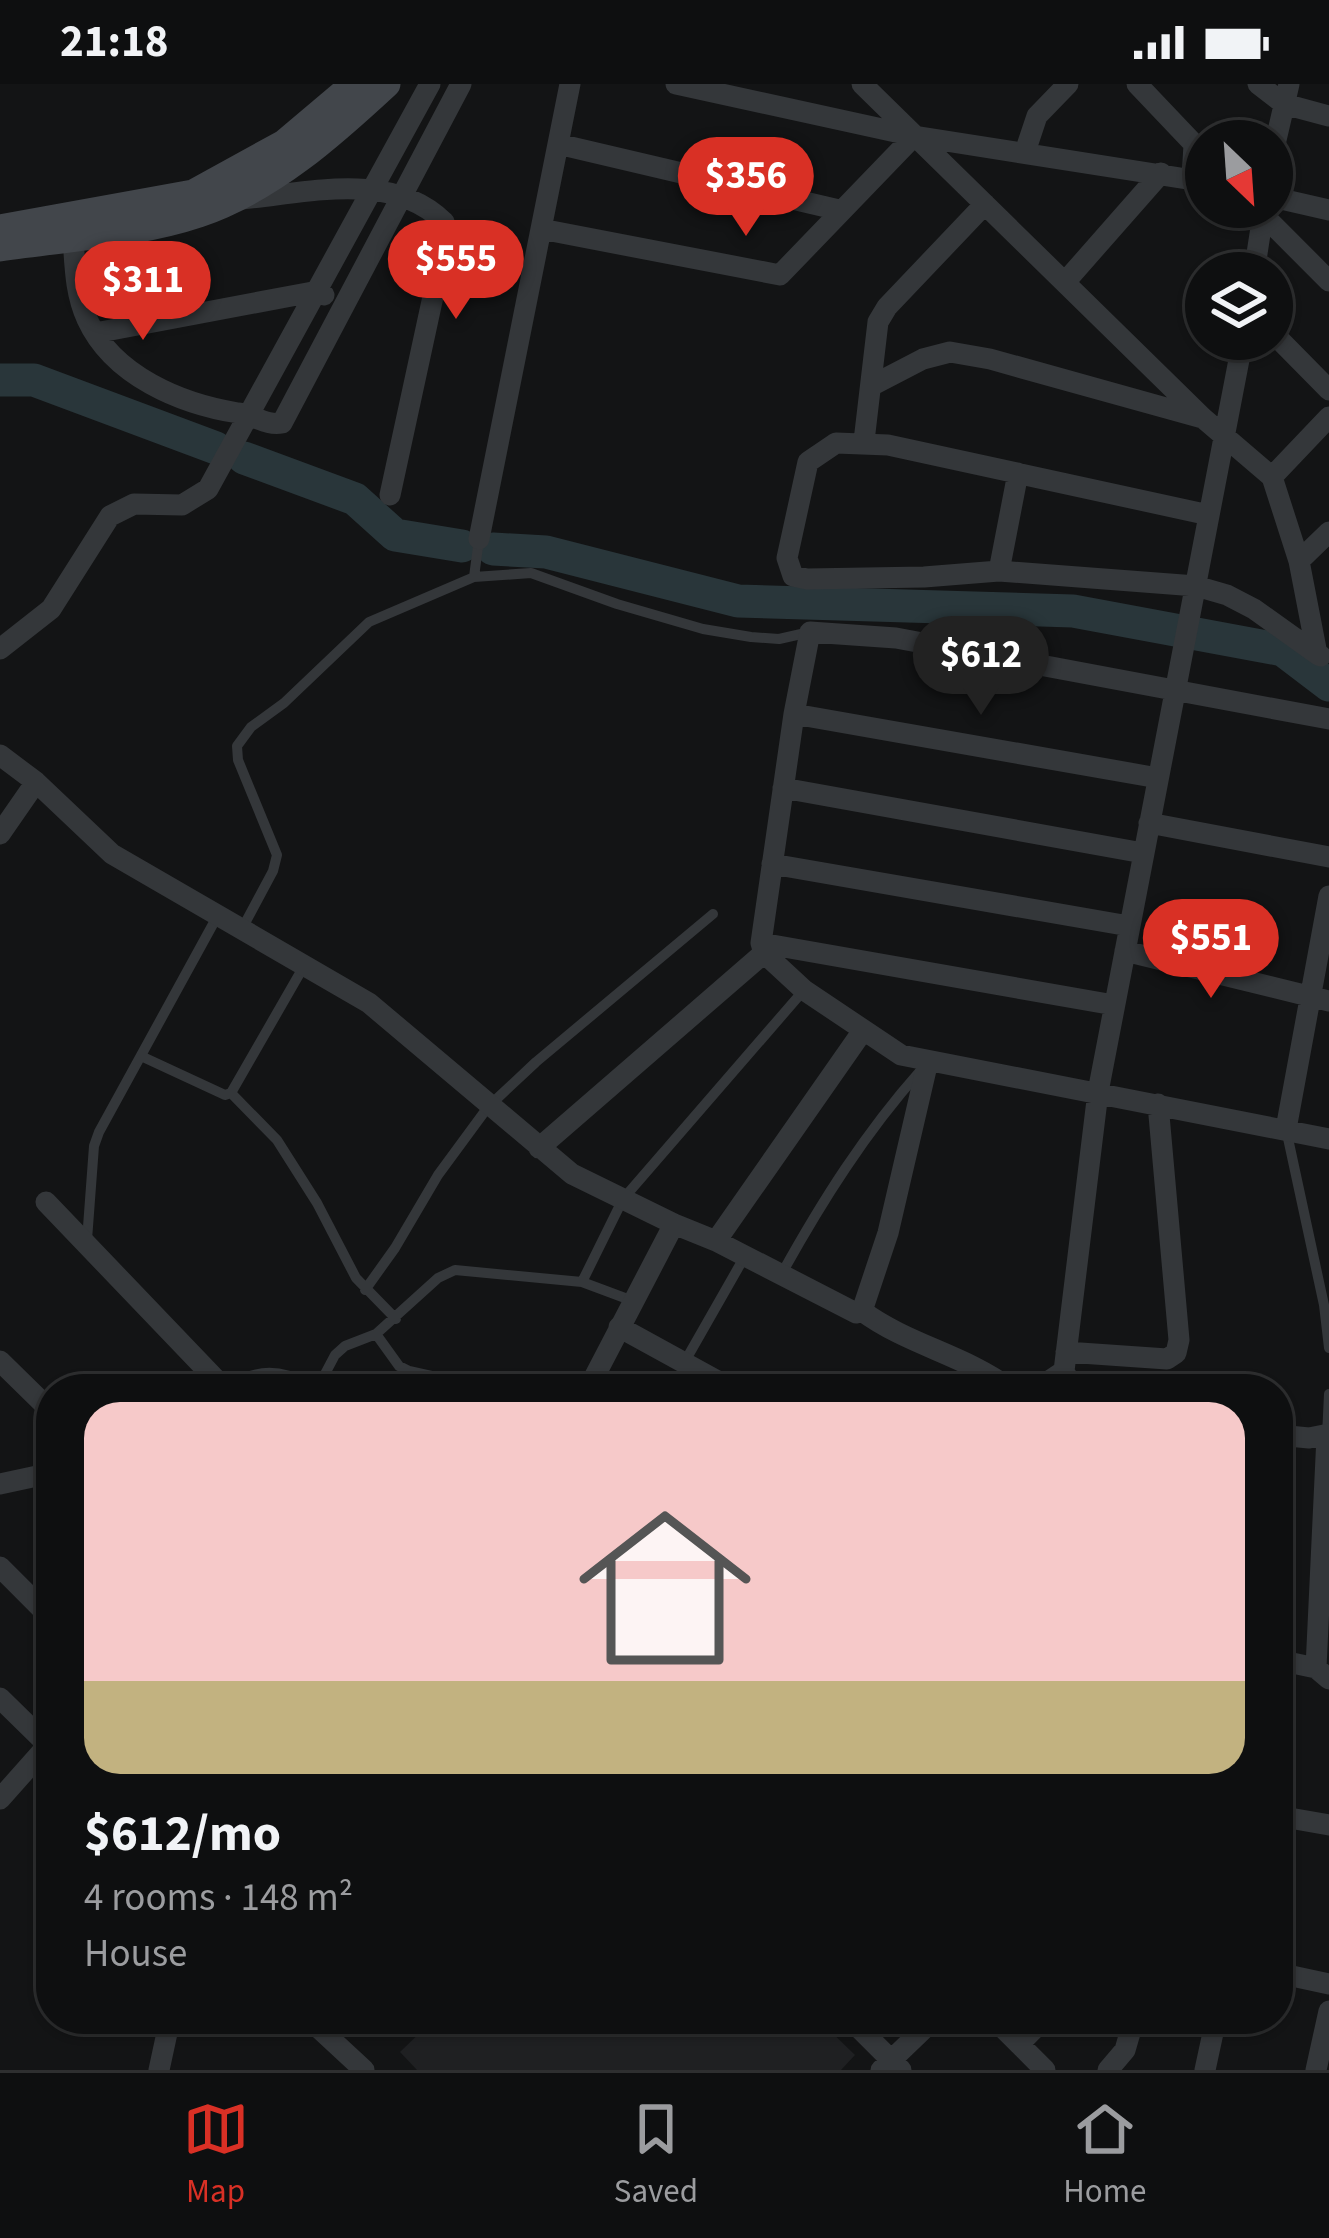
<!DOCTYPE html>
<meta charset="utf-8">
<style>
:root{--surface:#0e0f10;--page:#171819;--text:#f1f3f6;--muted:#9b9c9f;--line:#2e2f30;--accent:#d93025}
body{margin:0;font-family:"Source Sans 3",sans-serif;background:var(--page);color:var(--text);height:100vh;display:flex;flex-direction:column;font-size:45px;white-space:nowrap}
*{box-sizing:border-box;margin:0}
p{font-size:39px;color:var(--muted)}
.icon{flex:none;width:66px;height:66px;fill:none;stroke:currentColor;stroke-width:2;stroke-linecap:round;stroke-linejoin:round}
.map{position:relative;flex:1;overflow:hidden}
.side{position:absolute;left:36px;top:1290px;width:1257px;height:660px;display:flex;flex-direction:column;background:var(--surface);border-radius:48px;box-shadow:0 3px 9px #0004,0 0 0 3px var(--line)}
.side>*{flex:none}
.needle{width:78px;rotate:155deg}
.buttons{position:absolute;left:1185px;top:36px;display:grid;gap:24px}
.buttons a{display:grid;place-items:center;width:108px;height:108px;border-radius:50%;background:var(--surface);box-shadow:0 3px 9px #0004,0 0 0 3px var(--line);font-size:60px}
.price{position:absolute;translate:-50% -102px;padding:0 27px;border-radius:42px;background:var(--accent);color:#fff;font-size:39px;line-height:78px;filter:drop-shadow(0 3px 6px #0008)}
.price::after{content:'';position:absolute;left:50%;top:72px;width:36px;height:27px;margin-left:-18px;background:inherit;clip-path:polygon(0 0,100% 0,50% 100%)}
.price.active{background:#222;color:#fff}
ul{padding:0;list-style:none}
li{display:grid;align-content:center;gap:24px;height:636px;padding:0 48px}
li span{display:grid;place-items:center;height:372px;border-radius:36px;color:#555}
li>.icon{margin-inline-start:auto}
span .icon{width:216px;height:216px;fill:#fffc;stroke-width:1}
li b{font-size:51px}
.status{display:flex;justify-content:space-between;align-items:center;height:84px;padding:0 60px;background:var(--surface);direction:ltr}
.status svg{height:33px;fill:currentColor}
.tab-bar{display:flex;justify-content:space-around;align-items:center;height:168px;border-top:3px solid var(--line);background:var(--surface);font-size:33px;color:var(--muted)}
.tab-bar a{display:grid;justify-items:center;gap:6px}
.tab-bar .active{color:var(--accent)}
.map>svg:first-child{display:block}
.built{fill:#1f2022}
.lines{fill:none;stroke-linecap:round;stroke-linejoin:round}
.river{stroke:#29363a;stroke-width:33}
.service{stroke:#34373a;stroke-width:10}
.minor{stroke:#34373a;stroke-width:21}
.secondary{stroke:#42464b;stroke-width:27}
</style>
<div class="status"><b>21:18</b><svg viewBox="0 0 49 12"><path d="M0 12V9h3v3zM5 12V6h3v6zM10 12V3h3v9zM15 12V0h3v12zM26 1h20v11H26zM47 4h2v5h-2z"/></svg></div>
<div class="map">
<svg width="1329" height="1986" viewBox="0 0 1329 1986">
<rect width="100%" height="100%" fill="#131415"/>
<!-- built -->
<path class="built" d="M434 1935H818L855 1971 841 1986H417L400 1968Z"/>
<g class="lines">
<!-- river -->
<path class="river" d="M0 296H34L216 364
M244 374 355 415 395 451 462 462
M493 465 546 468 738 517 1073 527 1283 566 1329 601"/>
<!-- service -->
<path class="service" d="M474 493 479 455
M243 843 273 787 277 771 238 676 237 662 251 643 284 619 369 538 474 493 531 489 617 520 703 545 751 553 779 555 810 548
M143 973 225 1011 231 1009 304 882
M231 1009 277 1056 317 1119 356 1194 396 1235
M1286 1045 1324 1221 1329 1264
M87 1156 94 1062 99 1048 218 831
M781 1191C822 1117 865 1049 921 986
M582 1198 623 1115 804 906
M365 1206 395 1164 438 1091 488 1023 536 978 713 830
M376 1250 399 1282 409 1287 490 1305
M684 1279 745 1172
M317 1305 335 1271 345 1262 376 1250 438 1194 455 1186 582 1198 633 1217
M1327 1352 1329 1310"/>
<!-- minor -->
<path class="minor" d="M676 0 914 52 1206 98
M862 0 1203 334 1272 393 1299 477 1317 570 1321 572
M1137 0 1194 60 1192 95
M1258 0 1284 20 1329 32
M558 60 839 126
M1025 68 1037 32 1068 0
M1272 73 1289 0
M1272 113 1329 126
M242 115C308 109 391 86 444 138L447 148 390 411
M1263 131 1329 197
M541 145 780 191 914 52
M73 153C75 181 75 209 87 235 113 292 181 320 238 329 254 331 266 342 282 339L461 0
M1254 189 1264 124
M1066 197 1161 89
M1272 248 1329 306
M95 249 318 207 324 211
M871 302 923 275 950 268 990 275 1202 334
M864 357 878 238 887 223 985 120
M1272 393 1329 333
M1209 431 888 361 836 359 808 378 787 474 793 492 807 495 924 493 999 487 1196 502 1227 511 1254 525 1317 570
M479 455 570 0
M1299 477 1329 448
M999 487 1018 389
M0 565 51 525 110 432 134 420 182 421 208 405 430 0
M794 630 1158 694
M1329 635 896 554 810 548 794 630 761 859 764 869 804 906 901 971 1329 1055
M0 671 36 698 112 770 369 919 572 1090 674 1140 588 1305
M783 704 1143 769
M1149 739 1329 773
M0 750 36 698
M772 780 1129 842
M761 859 1114 921
M1125 867 1329 917
M1286 1045 1329 812
M539 1064 764 869
M46 1118 225 1305
M674 1140 716 1157 856 1229 862 1227 888 1149 928 977
M716 1157 862 948
M862 1227C908 1261 965 1271 1010 1305
M619 1243 732 1305
M1066 1268 1167 1275 1176 1269 1179 1256 1158 1020
M0 1277 51 1327
M235 1305C258 1291 281 1291 304 1305
M1037 1305 1064 1287
M1073 1305 1064 1287 1098 1008 1243 255
M1278 1351 1309 1354 1329 1350
M1327 1352 1316 1584 1329 1595
M0 1400 51 1389
M0 1483 51 1534
M1278 1576 1316 1584
M0 1614 51 1664
M0 1715 48 1661
M1278 1732 1329 1741
M1278 1889 1329 1900
M309 1935 364 1986
M850 1935 901 1986
M994 1935 1045 1986
M1019 1960 1044 1935
M159 1986 170 1935
M881 1986 934 1935
M1108 1986 1125 1966 1134 1935
M1205 1986 1216 1935
M1316 1986 1329 1927"/>
<!-- secondary -->
<path class="secondary" d="M0 144 193 109 284 59 354 0
M0 164C66 154 137 151 199 130 272 105 332 51 387 0"/>
</g>
</svg>
<div class="buttons">
<a><svg class="needle" viewBox="-14 -14 28 28"><path d="M0-13l5 13h-10z" fill="#e53935"/><path d="M0 13l5-13h-10z" fill="#9b9c9f"/></svg></a>
<a><svg class="icon" aria-label="layers" viewBox="0 0 24 24"><path d="M12 4l9 5-9 5-9-5zM3 14l9 5 9-5"/></svg></a>
</div>
<b class="price" style="left:746px;top:155px">$356</b>
<b class="price" style="left:456px;top:238px">$555</b>
<b class="price" style="left:143px;top:259px">$311</b>
<b class="price active" style="left:981px;top:634px">$612</b>
<b class="price" style="left:1211px;top:917px">$551</b>
<section class="side">
<ul>
<li><span style="background:linear-gradient(#f6c9c9 75%,#c2b280 0)"><svg class="icon" aria-label="home" viewBox="0 0 24 24"><path d="M3 11l9-7 9 7M6 9v11h12V9"/></svg></span><div><b>$612/mo</b><p>4 rooms · 148 m²</p><p>House</p></div></li>
</ul>
</section>
</div>
<nav class="tab-bar">
<a class="active"><svg class="icon" aria-label="map" viewBox="0 0 24 24"><path d="M3 6l6-2 6 2 6-2v14l-6 2-6-2-6 2zM9 4v14M15 6v14"/></svg>Map</a>
<a><svg class="icon" aria-label="saved" viewBox="0 0 24 24"><path d="M7 4h10v16l-5-4-5 4z"/></svg>Saved</a>
<a><svg class="icon" aria-label="home" viewBox="0 0 24 24"><path d="M3 11l9-7 9 7M6 9v11h12V9"/></svg>Home</a>
</nav>
